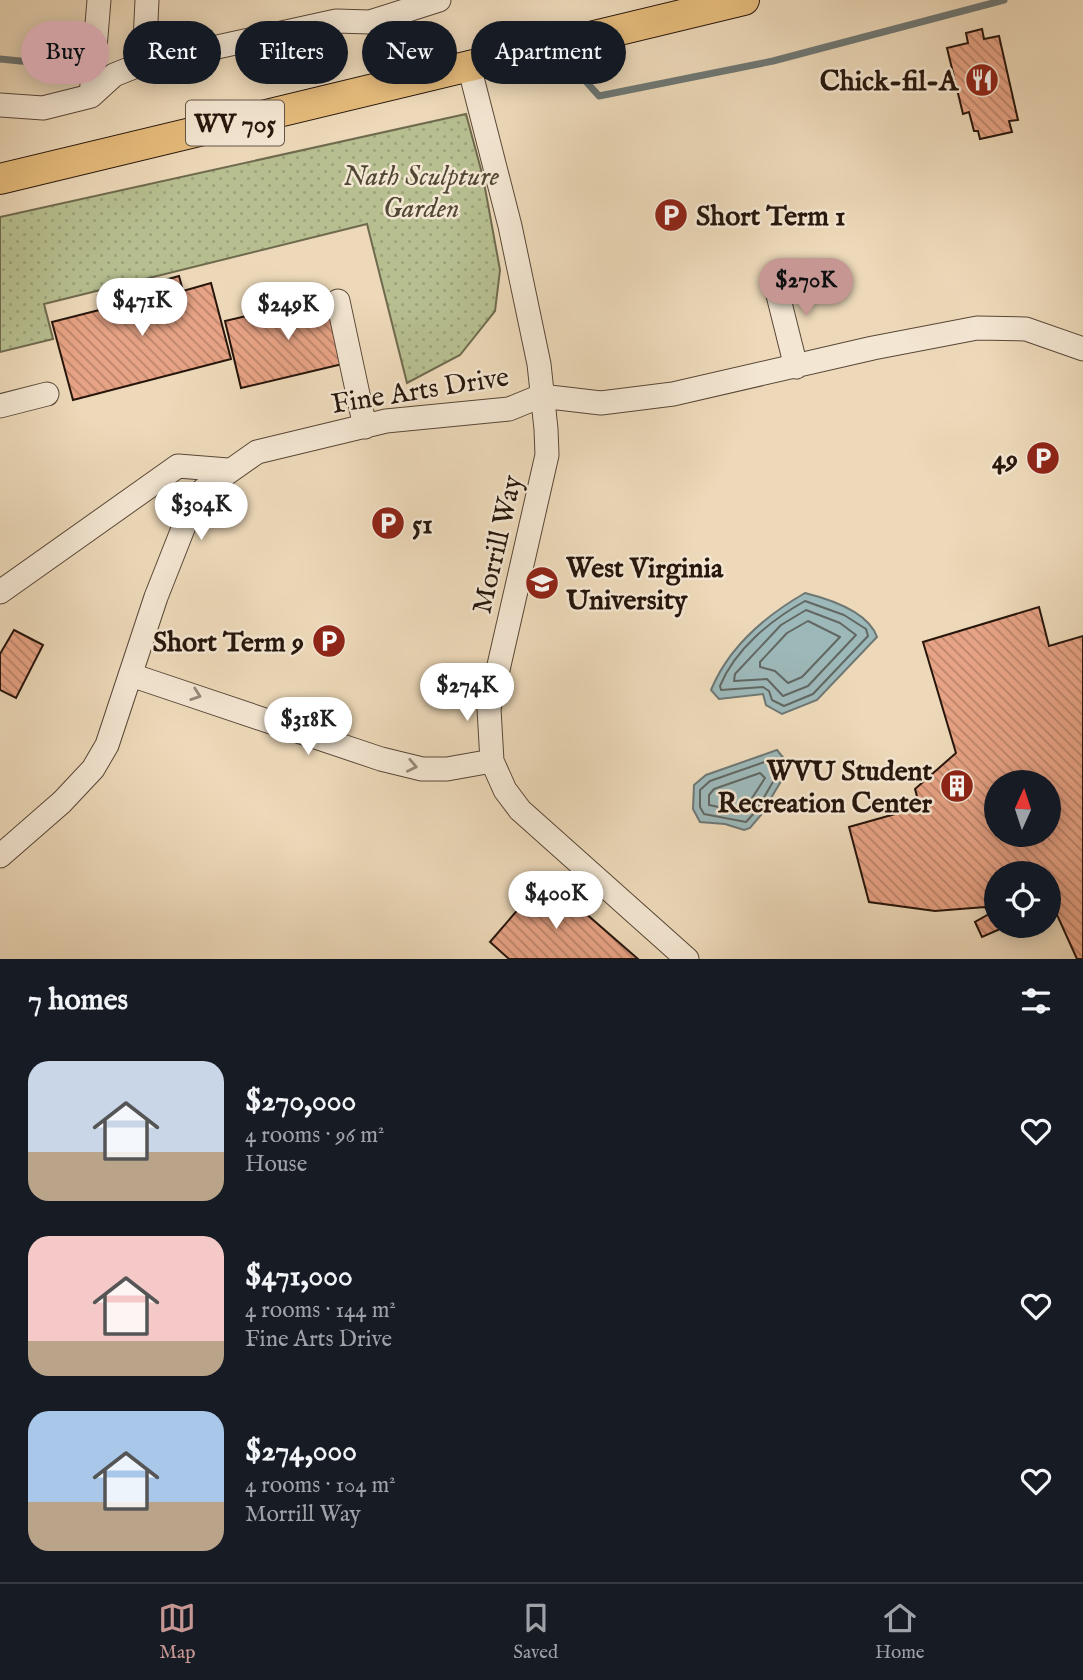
<!DOCTYPE html>
<meta charset="utf-8">
<style>
:root{--surface:#171b24;--page:#20242c;--text:#f1f3f6;--muted:#9ea1a6;--line:#363941;--accent:#c59692}
body{margin:0;font-family:"IM FELL English",serif;background:var(--page);color:var(--text);height:100vh;display:flex;flex-direction:column;font-size:26px;white-space:nowrap}
*{box-sizing:border-box;margin:0}
p{font-size:23px;color:var(--muted)}
.icon{flex:none;width:38px;height:38px;fill:none;stroke:currentColor;stroke-width:2;stroke-linecap:round;stroke-linejoin:round}
.map{position:relative;height:959px;overflow:hidden}
.drawer{display:flex;flex-direction:column;background:var(--surface);flex:1}
.drawer>*{flex:none}
.banner{position:absolute;left:21px;top:21px;width:700px;height:63px;display:flex;gap:14px}
.needle{width:46px;rotate:3deg}
.fabs{position:absolute;left:984px;top:770px;display:grid;gap:14px}
.fabs a{display:grid;place-items:center;width:77px;height:77px;border-radius:50%;background:var(--surface);box-shadow:0 4px 18px #0003;font-size:35px}
.price{position:absolute;translate:-50% -60px;padding:0 16px;border-radius:24px;background:#fff;color:#222;font-size:23px;line-height:46px;filter:drop-shadow(0 2px 4px #0008)}
.price::after{content:'';position:absolute;left:50%;top:42px;width:21px;height:16px;margin-left:-10px;background:inherit;clip-path:polygon(0 0,100% 0,50% 100%)}
.price.on{background:var(--accent);color:#111}
ul{padding:0;list-style:none}
li{display:flex;align-items:center;gap:21px;height:175px;padding:0 28px}
li span{display:grid;place-items:center;flex:none;width:196px;height:140px;border-radius:21px;color:#555}
li>.icon{margin-inline-start:auto}
span .icon{width:84px;height:84px;fill:#fffc;stroke-width:1}
li b{font-size:30px}
h2{display:flex;justify-content:space-between;align-items:center;height:84px;padding:0 28px;font-size:30px}
.tag{padding:0 24px;border-radius:32px;background:var(--surface);box-shadow:0 4px 18px #0003;font-size:24px;line-height:63px}
.tag.on{background:var(--accent);color:#111}
.dock{display:flex;justify-content:space-around;align-items:center;height:98px;border-top:2px solid var(--line);background:var(--surface);font-size:19px;color:var(--muted)}
.dock a{display:grid;justify-items:center;gap:4px}
.dock .on{color:var(--accent)}
.map>svg:first-child{display:block}
.park{fill:url(#park-dots);stroke:#6f6a4e;stroke-width:2}
.water{fill:#9db8b9;stroke:#6e7774;stroke-width:2}
.lines{fill:none;stroke-linecap:round;stroke-linejoin:round}
.shore{stroke:#626762;stroke-width:2}
.stream{stroke:#6e7774;stroke-width:7}
.building{fill:url(#building-back-hatch);stroke:#27160c;stroke-width:2;fill-rule:evenodd}
.minor-casing{stroke:#584737;stroke-width:25}
.major-casing{stroke:#27160c;stroke-width:32}
.minor{stroke:#f3e6d2;stroke-width:23}
.major{stroke:#e6bc7c;stroke-width:30}
.oneway{stroke:#978879}
.labels{text-anchor:middle;stroke-width:5;stroke-linejoin:round;paint-order:stroke}
.shield{fill:#f3e6d2;stroke:#645447;stroke-width:2}
.shield-label{font-size:26px;font-weight:bold;fill:#27160c}
.poi-label{font-size:28px;font-weight:bold;fill:#27160c;stroke:#f3e6d2;text-anchor:end}
.park-label{font-size:28px;font-style:italic;fill:#524934;stroke:#f3e6d2}
.street-label{font-size:28px;fill:#27160c;stroke:#f3e6d2}
</style>
<div class="map">
<svg width="1083" height="959" viewBox="0 0 1083 959">
<defs>
<pattern id="park-dots" width="8" height="8" patternUnits="userSpaceOnUse" patternTransform="scale(1.75)"><rect width="8" height="8" fill="#b7bf90"/><path d="M2 2h.1M6 6h.1" fill="none" stroke="#9da37b" stroke-width="1.8" stroke-linecap="round"/></pattern>
<pattern id="building-back-hatch" width="6" height="6" patternUnits="userSpaceOnUse" patternTransform="scale(1.75)"><rect width="6" height="6" fill="#e7a385"/><path d="M-1 5l2 2M0 0l6 6M5-1l2 2" fill="none" stroke="#bb846b"/></pattern>
</defs>
<rect width="100%" height="100%" fill="#edd9b9"/>
<filter id="stains"><feTurbulence type="fractalNoise" baseFrequency=".00286" numOctaves="4"/><feColorMatrix values="0 0 0 0 .2 0 0 0 0 .09 0 0 0 0 .02 0 0 0 .5 -.17"/></filter>
<radialGradient id="worn" r=".72"><stop offset=".6" stop-color="#630" stop-opacity="0"/><stop offset="1" stop-color="#630" stop-opacity=".3"/></radialGradient>
<!-- park -->
<path class="park" d="M466 114 483 177 500 270 495 311 460 355 407 383 367 224 44 304 53 339 0 352V217Z"/>
<!-- water -->
<path class="water" d="M805 593C829 599 868 611 877 637L817 700 782 714 766 705 763 694 719 699 711 690C729 646 765 616 805 593Z
M777 750 790 766 761 815 750 828 744 830 725 824 700 822 693 809 694 785 706 775Z"/>
<g class="lines">
<!-- shore -->
<path class="shore" d="M805 601 844 615 866 629 868 636 813 694 784 706 772 700 769 691 763 687 721 690 720 686C735 649 771 620 805 601Z
M806 610 840 623 856 635 808 686 783 696 767 679 734 681 735 674 781 625Z
M808 621 840 637 802 677 788 683 775 671 760 667V662L787 633Z
M773 759 781 768 756 811 746 822 704 814 700 807V790L710 781Z
M760 773 765 778 743 812 709 805V795L714 789Z"/>
<!-- stream -->
<path class="stream" d="M0 59 61 65
M581 76 599 96 773 61 1004 0"/>
</g>
<!-- building -->
<path class="building" d="M982 29 984 39 999 36 1018 120 1009 121 1012 132 980 139 978 131H974L969 112 963 114 947 48 968 43 966 33Z
M179 276 183 291 211 283 231 359 73 400 52 322 123 304 119 293Z
M335 295 351 362 241 388 225 321Z
M1039 607 1049 646 1083 636V959H1077L1053 906 1048 908V873H996V926H1007L982 937 975 922 989 914 985 907 935 911 869 902 849 827 920 807 915 789 956 753 923 642ZM996 782H1048V835H996Z
M14 630 43 645 16 698 0 690V654Z
M545 878 638 959H509L490 942Z"/>
<g class="lines">
<!-- minor casing -->
<g class="minor-casing">
<path id="minor" d="M144 63 147 0
M469 66 510 226 539 364 546 429 547 455 489 709 492 761 505 790 520 810 687 959
M91 96 99 0
M0 105 43 108 91 96 114 75 144 63 336 21 370 22 439 0
M774 279 796 367
M338 301 365 427
M0 406 47 394
M0 592 178 466 228 470
M131 675 381 759 422 769H447L492 761
M0 856 62 802 93 769 107 745 156 597 188 516 203 490 257 452 386 421 509 409 541 396 601 403 673 394 873 348 977 328 1026 329 1083 349"/>
</g>
<!-- major casing -->
<g class="major-casing">
<path id="major" d="M0 179 744 0"/>
</g>
<!-- minor -->
<use href="#minor" class="minor"/>
<!-- major -->
<use href="#major" class="major"/>
</g>
<!-- one-way arrows -->
<defs><path id="oneway-chevron" d="M-2-3.5L2.5 0L-2 3.5" fill="none" stroke-width="1.6" stroke-linecap="round" stroke-linejoin="round" transform="scale(1.75)"/></defs>
<g class="oneway">
<use href="#oneway-chevron" transform="translate(196 695) rotate(19)"/>
<use href="#oneway-chevron" transform="translate(412 766) rotate(12)"/>
</g>
<!-- icons -->
<defs>
<g id="restaurant-disc" transform="scale(1.75)"><circle r="9.5" fill="#8f2418" stroke="#f3e6d2"/><path d="M-5-6h1v4h1v-4h1v4h1v-4h1v5L-1.5 .5V6h-2V.5L-5-1ZM5-6V6H3V1.5H1.5Q1.5-4 5-6Z" fill="#fff"/></g>
<g id="parking-disc" transform="scale(1.75)"><circle r="9.5" fill="#8f2418" stroke="#f3e6d2"/><path d="M-3.5-5.5H1a3.5 3.5 0 0 1 0 7H-1V5.5H-3.5ZM-1-3.4V-.6H.8a1.4 1.4 0 0 0 0-2.8Z" fill="#fff"/></g>
<g id="university-disc" transform="scale(1.75)"><circle r="9.5" fill="#8f2418" stroke="#f3e6d2"/><path d="M0-5L7-2L0 1L-7-2ZM-4 1L0 2.5L4 1V4Q0 6-4 4Z" fill="#fff"/></g>
<g id="building-disc" transform="scale(1.75)"><circle r="9.5" fill="#8f2418" stroke="#f3e6d2"/><path d="M-4-6H4V6H1V3H-1V6H-4ZM-2.5-4.3h1.7v1.8h-1.7ZM.8-4.3h1.7v1.8H.8ZM-2.5-1h1.7V.8h-1.7ZM.8-1h1.7V.8H.8Z" fill="#fff"/></g>
</defs>
<g fill-rule="evenodd">
<use href="#restaurant-disc" x="982" y="80"/>
<use href="#parking-disc" x="671" y="215"/>
<use href="#parking-disc" x="1043" y="458"/>
<use href="#parking-disc" x="388" y="523"/>
<use href="#university-disc" x="542" y="583"/>
<use href="#parking-disc" x="329" y="641"/>
<use href="#building-disc" x="957" y="786"/>
</g>
<g class="labels">
<!-- shield labels -->
<rect class="shield" x="186" y="100.5" width="98" height="45" rx="5"/>
<g class="shield-label">
<text x="235" y="132">WV 705</text>
</g>
<!-- poi labels -->
<g class="poi-label">
<text x="958" y="90">Chick-fil-A</text>
<text x="696" y="225" text-anchor="start">Short Term 1</text>
<text x="1018" y="468">49</text>
<text x="412" y="533" text-anchor="start">51</text>
<text x="566" y="577" text-anchor="start">West Virginia<tspan x="566" dy="32">University</tspan></text>
<text x="304" y="651">Short Term 9</text>
<text x="932" y="780">WVU Student<tspan x="932" dy="32">Recreation Center</tspan></text>
</g>
<!-- park labels -->
<g class="park-label">
<text x="421" y="185">Nath Sculpture<tspan x="421" dy="32">Garden</tspan></text>
</g>
<!-- street labels -->
<g class="street-label">
<text transform="translate(420 389) rotate(-9)" y="10">Fine Arts Drive</text>
<text transform="translate(496 544) rotate(-77)" y="10">Morrill Way</text>
</g>
</g>
<rect width="100%" height="100%" filter="url(#stains)"/>
<rect width="100%" height="100%" fill="url(#worn)"/>
</svg>
<div class="fabs">
<a><svg class="needle" viewBox="-14 -14 28 28"><path d="M0-13l5 13h-10z" fill="#e53935"/><path d="M0 13l5-13h-10z" fill="#9ea1a6"/></svg></a>
<a><svg class="icon" aria-label="locate" viewBox="0 0 24 24"><circle cx="12" cy="12" r="6"/><path d="M12 2v4M12 18v4M2 12h4M18 12h4"/></svg></a>
</div>
<b class="price on" style="left:806px;top:318px">$270K</b>
<b class="price" style="left:142px;top:338px">$471K</b>
<b class="price" style="left:288px;top:342px">$249K</b>
<b class="price" style="left:201px;top:542px">$304K</b>
<b class="price" style="left:467px;top:723px">$274K</b>
<b class="price" style="left:308px;top:757px">$318K</b>
<b class="price" style="left:556px;top:931px">$400K</b>
<div class="banner">
<a class="tag on">Buy</a>
<a class="tag">Rent</a>
<a class="tag">Filters</a>
<a class="tag">New</a>
<a class="tag">Apartment</a>
</div>
</div>
<section class="drawer">
<h2>7 homes<svg class="icon" aria-label="filters" viewBox="0 0 24 24"><path d="M4 7h16M4 17h16"/><circle cx="9" cy="7" r="2"/><circle cx="15" cy="17" r="2"/></svg></h2>
<ul>
<li><span style="background:linear-gradient(#c9d6e8 65%,#b9a48a 0)"><svg class="icon" aria-label="home" viewBox="0 0 24 24"><path d="M3 11l9-7 9 7M6 9v11h12V9"/></svg></span><div><b>$270,000</b><p>4 rooms · 96 m²</p><p>House</p></div><svg class="icon" aria-label="heart" viewBox="0 0 24 24"><path d="M12 20l-8-8c-3-5 5-10 8-4 3-6 11-1 8 4z"/></svg></li>
<li><span style="background:linear-gradient(#f6c9c9 75%,#b9a48a 0)"><svg class="icon" aria-label="home" viewBox="0 0 24 24"><path d="M3 11l9-7 9 7M6 9v11h12V9"/></svg></span><div><b>$471,000</b><p>4 rooms · 144 m²</p><p>Fine Arts Drive</p></div><svg class="icon" aria-label="heart" viewBox="0 0 24 24"><path d="M12 20l-8-8c-3-5 5-10 8-4 3-6 11-1 8 4z"/></svg></li>
<li><span style="background:linear-gradient(#a9c7e8 65%,#b9a48a 0)"><svg class="icon" aria-label="home" viewBox="0 0 24 24"><path d="M3 11l9-7 9 7M6 9v11h12V9"/></svg></span><div><b>$274,000</b><p>4 rooms · 104 m²</p><p>Morrill Way</p></div><svg class="icon" aria-label="heart" viewBox="0 0 24 24"><path d="M12 20l-8-8c-3-5 5-10 8-4 3-6 11-1 8 4z"/></svg></li>
</ul>
</section>
<nav class="dock">
<a class="on"><svg class="icon" aria-label="map" viewBox="0 0 24 24"><path d="M3 6l6-2 6 2 6-2v14l-6 2-6-2-6 2zM9 4v14M15 6v14"/></svg>Map</a>
<a><svg class="icon" aria-label="saved" viewBox="0 0 24 24"><path d="M7 4h10v16l-5-4-5 4z"/></svg>Saved</a>
<a><svg class="icon" aria-label="home" viewBox="0 0 24 24"><path d="M3 11l9-7 9 7M6 9v11h12V9"/></svg>Home</a>
</nav>
